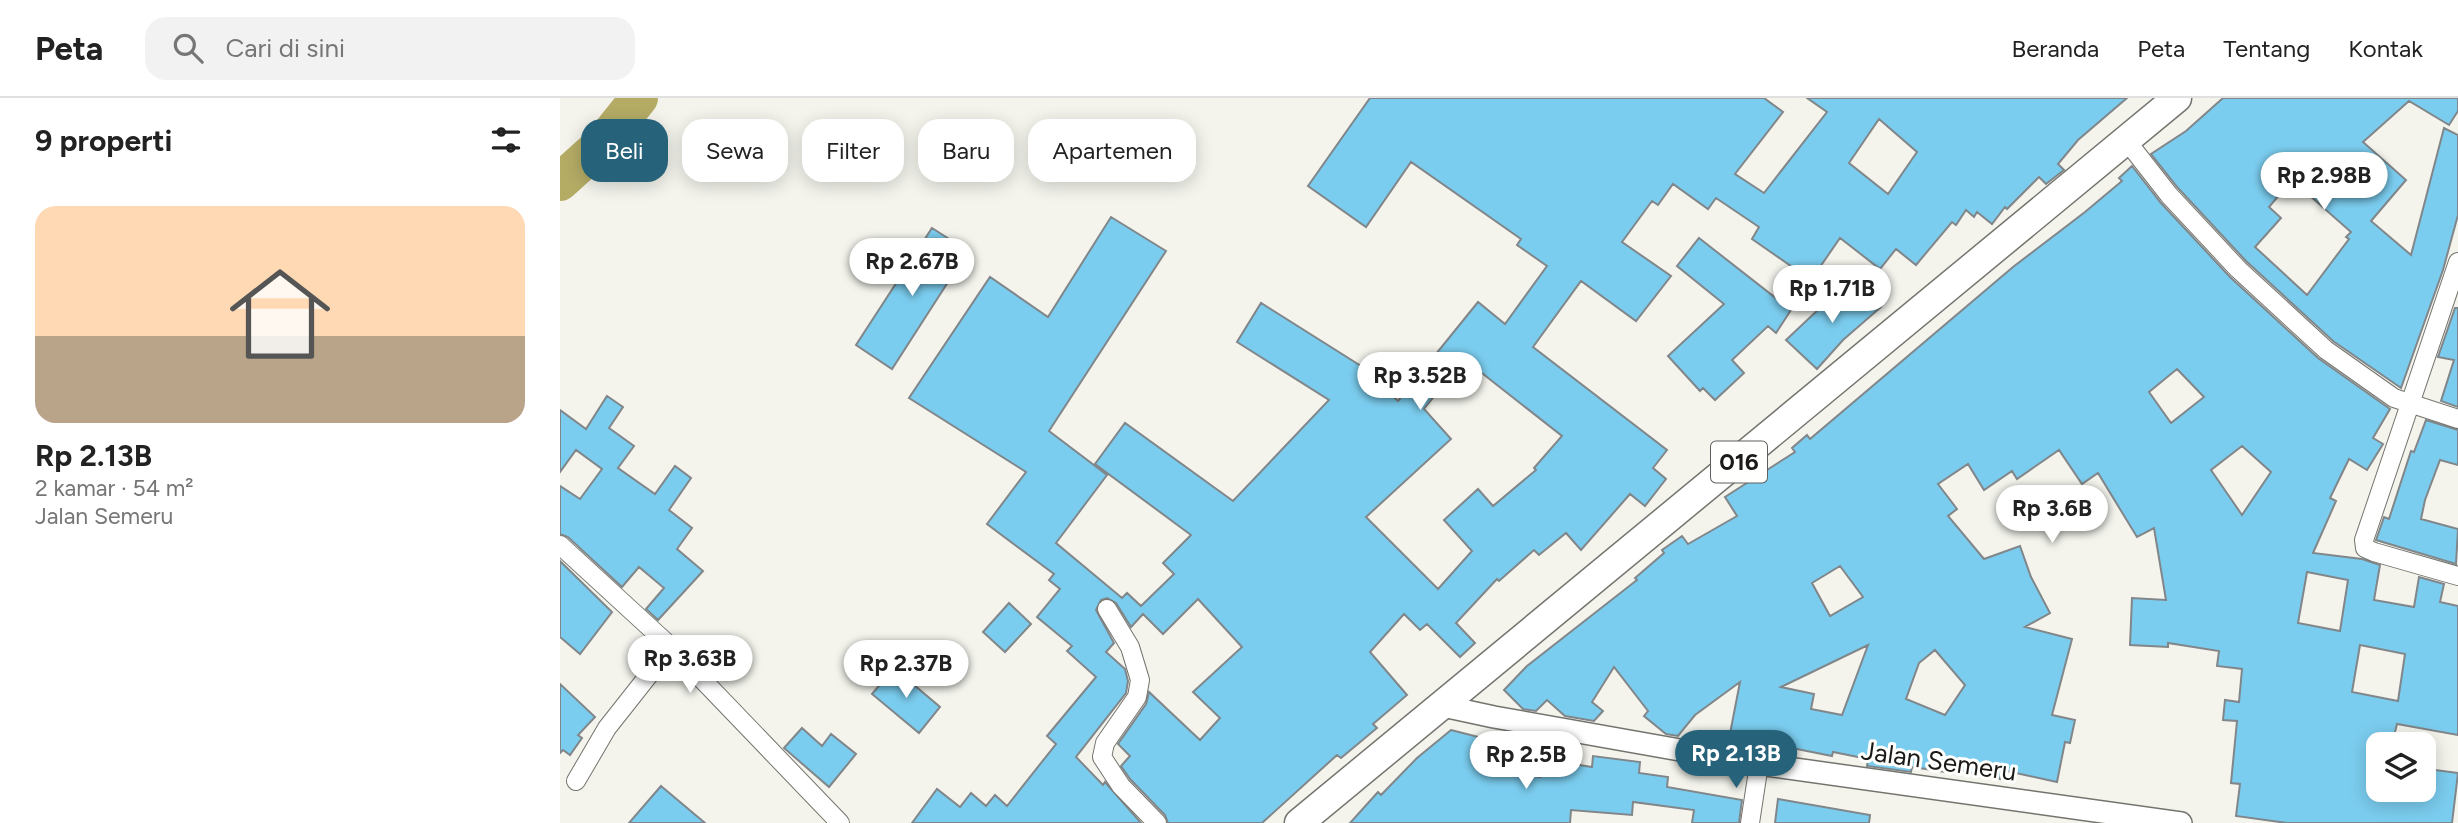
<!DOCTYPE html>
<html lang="id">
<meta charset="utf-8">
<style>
:root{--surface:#fff;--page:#f2f2f2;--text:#222;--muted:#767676;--line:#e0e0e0;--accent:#26627a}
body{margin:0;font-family:Figtree,sans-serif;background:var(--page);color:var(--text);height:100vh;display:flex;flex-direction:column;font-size:26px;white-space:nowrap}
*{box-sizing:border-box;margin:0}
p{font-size:23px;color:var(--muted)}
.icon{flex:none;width:38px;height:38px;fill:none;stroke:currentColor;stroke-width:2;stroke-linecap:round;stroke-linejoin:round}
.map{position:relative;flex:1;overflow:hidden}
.side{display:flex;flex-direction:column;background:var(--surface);width:560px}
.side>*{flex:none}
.top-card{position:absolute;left:21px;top:21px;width:665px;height:63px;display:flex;gap:14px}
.controls{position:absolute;left:1806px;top:634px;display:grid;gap:14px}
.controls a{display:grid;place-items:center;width:70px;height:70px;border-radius:14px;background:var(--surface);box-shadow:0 4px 18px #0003;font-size:35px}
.price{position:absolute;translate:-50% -60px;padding:0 16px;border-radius:24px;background:#fff;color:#222;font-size:23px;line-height:46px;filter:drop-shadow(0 2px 4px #0008)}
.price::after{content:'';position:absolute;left:50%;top:42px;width:21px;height:16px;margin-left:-10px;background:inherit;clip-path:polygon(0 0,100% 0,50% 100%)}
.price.active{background:var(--accent);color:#fff}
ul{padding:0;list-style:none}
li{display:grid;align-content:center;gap:14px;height:371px;padding:0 35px}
li span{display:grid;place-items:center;height:217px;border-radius:21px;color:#555}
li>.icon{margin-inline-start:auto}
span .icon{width:126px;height:126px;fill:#fffc;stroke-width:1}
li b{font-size:30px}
h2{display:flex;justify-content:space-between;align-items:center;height:84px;padding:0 35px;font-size:30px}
.chip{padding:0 24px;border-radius:21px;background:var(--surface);box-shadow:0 4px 18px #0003;font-size:24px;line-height:63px}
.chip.active{background:var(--accent);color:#fff}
header{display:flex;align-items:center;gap:42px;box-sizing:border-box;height:98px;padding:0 35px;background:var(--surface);border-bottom:2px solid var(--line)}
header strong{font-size:33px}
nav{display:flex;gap:38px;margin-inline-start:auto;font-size:24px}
.search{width:490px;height:63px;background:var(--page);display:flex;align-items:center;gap:18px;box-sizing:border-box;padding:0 24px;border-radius:21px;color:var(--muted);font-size:26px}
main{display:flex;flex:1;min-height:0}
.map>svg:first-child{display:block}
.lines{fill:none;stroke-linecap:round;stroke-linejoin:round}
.river{stroke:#b4ac65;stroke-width:38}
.building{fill:#7bcdef;stroke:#808689;stroke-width:2;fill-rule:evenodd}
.minor-casing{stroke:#74746e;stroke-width:20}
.tertiary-casing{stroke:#74746e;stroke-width:24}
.primary-casing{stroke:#74746e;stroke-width:31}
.minor{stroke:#fff;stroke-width:18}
.tertiary{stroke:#fff;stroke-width:21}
.primary{stroke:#fff;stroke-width:28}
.labels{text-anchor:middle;stroke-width:6;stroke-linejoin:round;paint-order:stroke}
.shield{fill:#fffffe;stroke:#5f5f5d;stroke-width:2}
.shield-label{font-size:24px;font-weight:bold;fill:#1b1a18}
.street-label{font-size:26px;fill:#1b1a18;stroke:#fffffe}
</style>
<header>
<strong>Peta</strong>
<div class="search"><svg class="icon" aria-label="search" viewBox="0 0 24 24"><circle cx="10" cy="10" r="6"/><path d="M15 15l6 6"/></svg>Cari di sini</div>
<nav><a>Beranda</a><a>Peta</a><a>Tentang</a><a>Kontak</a></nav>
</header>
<main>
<section class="side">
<h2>9 properti<svg class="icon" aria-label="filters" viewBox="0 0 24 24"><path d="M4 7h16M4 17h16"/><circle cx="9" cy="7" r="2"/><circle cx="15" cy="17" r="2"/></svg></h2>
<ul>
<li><span style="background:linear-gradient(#ffd9b3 60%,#b9a48a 0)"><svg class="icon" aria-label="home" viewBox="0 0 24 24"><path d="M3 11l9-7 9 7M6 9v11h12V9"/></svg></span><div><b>Rp 2.13B</b><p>2 kamar · 54 m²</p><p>Jalan Semeru</p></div></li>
</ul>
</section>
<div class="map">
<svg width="1898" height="725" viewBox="0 0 1898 725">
<rect width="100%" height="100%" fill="#f4f4ed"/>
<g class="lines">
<!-- river -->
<path class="river" d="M0 84 43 45 79 0"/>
</g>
<!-- building -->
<path class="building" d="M810 0H1204L1223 14 1175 76 1204 95 1267 14 1247 0H1567L1518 42 1498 66 1504 72 1486 86 1479 79 1447 111 1445 109 1432 126 1417 114 1414 119 1406 112 1396 127 1392 124 1356 167 1336 151 1320 171 1280 140 1251 182 1192 141 1199 129 1156 100 1148 111 1113 86 1098 107 1092 103 1062 144 1111 178 1076 223 1021 183 973 249 1107 352 1093 370 1106 381 1085 408 1070 396 1021 452 1006 435 979 457 974 452 939 483 937 481 896 525 915 545 900 559 867 526 860 532 844 516 810 554 847 597 813 626 817 630 781 660 777 657 702 725H608L605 717 570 681 561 668 570 658 558 646 586 606 589 594 640 642 660 620 633 594 682 549 638 501 603 536 583 516 571 529 556 505 547 500 541 502 536 512 554 545 546 554 565 571 568 583 566 595 516 659 543 687 545 684 581 725H352L377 691 400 709 411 695 426 708 435 697 447 708 496 646 487 638 536 579 507 553 512 548 477 519 500 491 489 482 494 476 427 426 466 374 349 300 430 179 488 219 551 119 606 153 489 333 547 377 496 445 562 500 567 495 581 508 614 476 603 465 631 437 535 366 565 325 673 403 769 302 677 244 701 205 801 268 838 303 918 204 945 226 987 168 957 147 961 141 851 64 806 129 748 88ZM1319 21 1357 54 1328 96 1289 65ZM904 261 1002 338 974 370 976 372 933 408 918 391 884 422 912 453 878 491 806 419 891 341 864 311Z
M1663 0H1898V13L1889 27 1849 3 1803 44 1846 82 1811 123 1851 157 1884 30 1898 37V117L1883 172 1841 290 1773 243 1686 163 1618 90 1591 56 1626 33ZM1732 82 1791 134 1786 139 1789 141 1747 197 1695 149 1721 120 1709 109Z
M1572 68 1601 105 1670 179 1758 260 1830 311 1813 340 1823 346 1807 372 1789 361 1770 400 1776 403 1753 455 1802 461 1820 467 1814 502 1854 509 1859 479 1884 486 1880 504 1898 508V637L1837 626 1834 638 1818 635V691L1865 693 1868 671 1898 675 1892 725H1727L1676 718 1680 686 1671 685 1677 623 1663 622 1665 602 1679 604 1682 571 1657 568 1659 553 1608 545V549L1570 547 1572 500 1606 502 1594 430 1577 439 1538 375 1522 386 1499 352 1457 381 1452 373 1424 392 1408 366 1378 386 1397 411 1388 418 1424 461 1460 448 1471 479 1490 515 1465 529 1512 541 1492 617 1515 622 1510 645 1505 644 1497 684 1442 672 1440 681 1393 671V675L1352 669 1351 674 1307 668 1308 661 1273 654 1272 658 1192 642 1191 650 1168 646 1180 584 1135 617 1118 638 1106 636 1084 618 1088 613 1054 569 1032 604 1043 613 1034 623 1005 618 987 602 976 613 963 611 944 592 967 568 1077 482 1075 480 1104 455 1102 452 1122 438 1128 446 1177 418 1165 399 1235 354 1232 350 1247 337 1250 341 1453 169 1525 114 1562 83 1559 80ZM1617 271 1644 299 1611 325 1589 294ZM1682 348 1711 374 1682 417 1651 372ZM1280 468 1303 499 1270 518 1252 485ZM1747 474 1788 482 1780 533 1738 525ZM1308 547 1282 617 1251 611 1254 596 1221 589ZM1800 547 1845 556 1838 603 1792 594ZM1375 552 1405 587 1385 617 1346 601 1359 565Z
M372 130 408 153 332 271 296 247Z
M1139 140 1231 212 1216 235 1208 228 1172 262 1184 275 1155 302 1143 290 1140 293 1108 258 1164 206 1117 168Z
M1304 191 1321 209 1283 242 1257 271 1226 242 1278 193H1285L1293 201Z
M1895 210H1898V309L1881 303 1894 262 1878 259Z
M47 298 63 309 49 330 74 348 58 370 95 396 115 368 131 380 109 412 132 430 117 451 143 473 98 522 86 511 104 490 79 469 62 489 8 439 0 436V388L20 401 42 371 16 352 0 374V312L26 331Z
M1866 322 1898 332V367L1880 362 1865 402 1861 421 1898 431 1896 466 1816 442 1824 419 1829 421 1851 353 1854 354Z
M0 463 52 514 20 556 0 539Z
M449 505 471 526 445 554 423 534Z
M334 570 380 609 359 635 312 596Z
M0 586 35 619 18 637 22 640 10 657 3 652 0 655Z
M242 630 262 648 271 636 296 656 269 689 224 650Z
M891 632 930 642 924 666 980 679 983 661 1032 669 1033 658 1080 664 1079 675 1108 679 1107 689 1182 702 1179 725H1132L1134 712 1073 704 1072 717 1011 712 1010 725H790L818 694 821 697 857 660Z
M101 688 145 725H69Z
M1218 701 1310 717 1309 725H1215Z"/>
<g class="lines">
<!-- minor casing -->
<g class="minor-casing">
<path id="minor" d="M1566 42 1609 97 1678 171 1766 252 1834 300 1898 321
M1898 164 1804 442 1805 450 1814 454 1898 478
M0 447 111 549 280 725
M547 511 570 549 580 582 577 599 545 645 542 659 561 688 597 725
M16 683 47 630 111 549
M1190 725 1199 666"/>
</g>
<!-- tertiary casing -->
<g class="tertiary-casing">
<path id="tertiary" d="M883 608 934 619 1199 666 1621 725"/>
</g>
<!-- primary casing -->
<g class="primary-casing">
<path id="primary" d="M739 725 1617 0"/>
</g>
<!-- minor -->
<use href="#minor" class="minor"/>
<!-- tertiary -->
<use href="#tertiary" class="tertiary"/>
<!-- primary -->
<use href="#primary" class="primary"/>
</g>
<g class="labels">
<!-- shield labels -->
<rect class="shield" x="1151" y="343.5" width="56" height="41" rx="5"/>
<g class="shield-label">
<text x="1179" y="372">016</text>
</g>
<!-- street labels -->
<g class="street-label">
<text transform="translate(1379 663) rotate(8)" y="9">Jalan Semeru</text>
</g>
</g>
</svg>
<div class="controls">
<a><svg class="icon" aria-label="layers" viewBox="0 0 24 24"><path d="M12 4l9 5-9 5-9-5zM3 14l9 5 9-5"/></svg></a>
</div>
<b class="price" style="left:1764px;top:114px">Rp 2.98B</b>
<b class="price" style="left:352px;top:200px">Rp 2.67B</b>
<b class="price" style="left:1272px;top:227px">Rp 1.71B</b>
<b class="price" style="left:860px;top:314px">Rp 3.52B</b>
<b class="price" style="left:1492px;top:447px">Rp 3.6B</b>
<b class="price" style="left:130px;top:597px">Rp 3.63B</b>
<b class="price" style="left:346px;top:602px">Rp 2.37B</b>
<b class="price active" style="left:1176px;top:692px">Rp 2.13B</b>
<b class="price" style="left:966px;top:693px">Rp 2.5B</b>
<div class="top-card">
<a class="chip active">Beli</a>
<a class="chip">Sewa</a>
<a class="chip">Filter</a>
<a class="chip">Baru</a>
<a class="chip">Apartemen</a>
</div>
</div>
</main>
